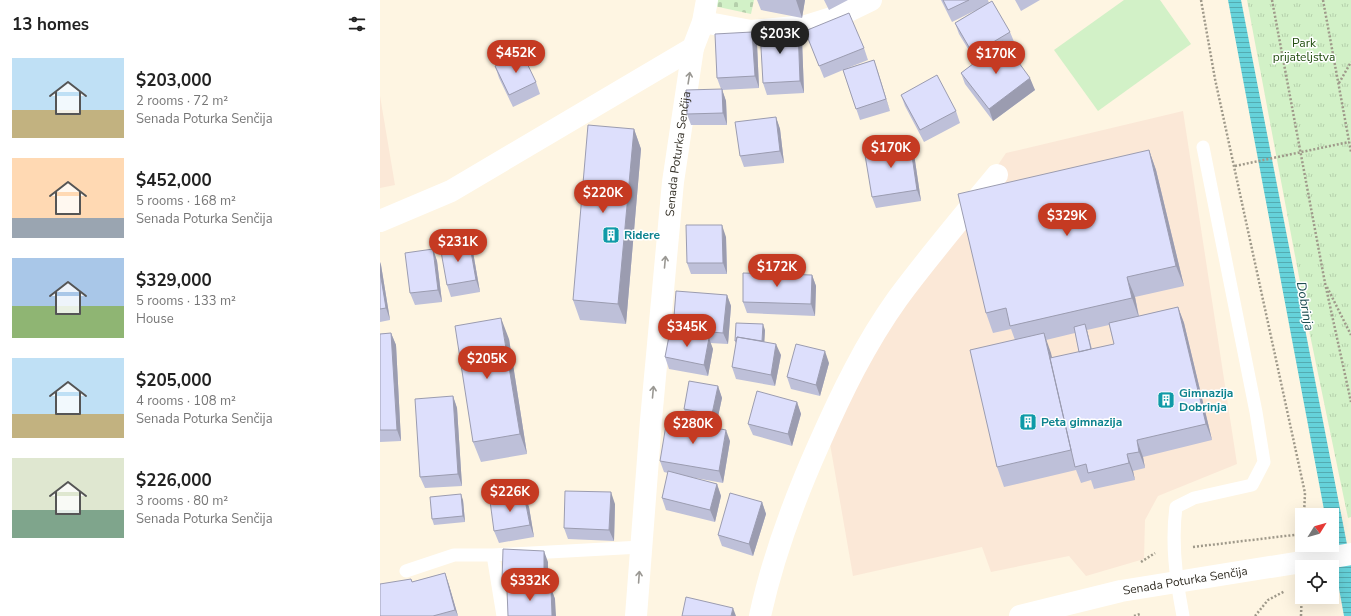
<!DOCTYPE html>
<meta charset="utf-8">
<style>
:root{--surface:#fff;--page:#f6f6f6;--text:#222;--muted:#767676;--accent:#c53a22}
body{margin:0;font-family:"Nunito Sans",sans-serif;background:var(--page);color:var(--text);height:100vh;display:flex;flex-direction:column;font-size:15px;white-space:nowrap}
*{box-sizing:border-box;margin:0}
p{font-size:13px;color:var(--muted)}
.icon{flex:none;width:22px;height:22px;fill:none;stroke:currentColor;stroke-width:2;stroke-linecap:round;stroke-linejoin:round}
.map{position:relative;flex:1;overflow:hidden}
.details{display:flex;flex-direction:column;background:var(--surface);width:380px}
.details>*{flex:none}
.needle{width:26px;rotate:53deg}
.controls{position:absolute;left:915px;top:508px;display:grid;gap:8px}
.controls a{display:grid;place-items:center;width:44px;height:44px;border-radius:0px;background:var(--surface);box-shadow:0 4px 16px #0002;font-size:20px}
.price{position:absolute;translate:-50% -34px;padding:0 9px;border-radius:14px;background:var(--accent);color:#fff;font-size:13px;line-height:26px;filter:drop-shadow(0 1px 2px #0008)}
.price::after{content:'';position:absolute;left:50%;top:24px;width:12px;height:9px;margin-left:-6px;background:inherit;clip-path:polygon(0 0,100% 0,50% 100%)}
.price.on{background:#222;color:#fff}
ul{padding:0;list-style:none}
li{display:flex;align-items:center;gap:12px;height:100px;padding:0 12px}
li span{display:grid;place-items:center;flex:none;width:112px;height:80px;border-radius:0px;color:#555}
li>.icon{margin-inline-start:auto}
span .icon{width:48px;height:48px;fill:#fffc;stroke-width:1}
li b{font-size:17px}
h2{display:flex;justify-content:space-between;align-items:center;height:48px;padding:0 12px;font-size:17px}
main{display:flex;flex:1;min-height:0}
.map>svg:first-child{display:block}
.education{fill:#fbe8d7}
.cemetery{fill:url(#cemetery-stones)}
.park{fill:url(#park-tufts)}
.pitch{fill:#d2f1c7}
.water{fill:url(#water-rules)}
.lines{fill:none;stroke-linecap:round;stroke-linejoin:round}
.path{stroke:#9f998a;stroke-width:2.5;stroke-dasharray:2 2;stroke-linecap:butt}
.service{stroke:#fff;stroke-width:13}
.minor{stroke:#fff;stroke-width:22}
.tertiary{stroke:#fff;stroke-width:22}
.wall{fill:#bec0d9;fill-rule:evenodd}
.shaded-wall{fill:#9b9cb0}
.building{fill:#dddffc;stroke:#9b9cb0}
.oneway{stroke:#9a9893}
.labels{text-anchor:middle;stroke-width:3;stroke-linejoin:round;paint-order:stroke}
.park-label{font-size:12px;fill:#214d0e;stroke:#fff}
.street-label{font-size:12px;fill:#343027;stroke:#fff}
.culture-label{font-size:12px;font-weight:bold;fill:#0d838f;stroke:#fff;text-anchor:start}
.water-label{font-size:13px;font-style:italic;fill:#1e4e52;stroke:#fff}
</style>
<main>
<section class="details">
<h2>13 homes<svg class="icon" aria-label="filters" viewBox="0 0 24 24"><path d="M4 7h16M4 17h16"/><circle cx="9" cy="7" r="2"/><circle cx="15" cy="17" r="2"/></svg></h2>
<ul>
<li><span style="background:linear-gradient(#bfe0f5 65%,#c2b280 0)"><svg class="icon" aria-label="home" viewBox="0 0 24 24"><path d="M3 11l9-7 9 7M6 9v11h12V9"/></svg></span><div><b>$203,000</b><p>2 rooms · 72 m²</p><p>Senada Poturka Senčija</p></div></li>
<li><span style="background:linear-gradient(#ffd9b3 75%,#9aa5b1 0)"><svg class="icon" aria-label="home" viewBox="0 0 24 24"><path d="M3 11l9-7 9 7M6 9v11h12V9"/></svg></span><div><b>$452,000</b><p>5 rooms · 168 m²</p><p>Senada Poturka Senčija</p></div></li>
<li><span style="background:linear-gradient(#a9c7e8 60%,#8fb573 0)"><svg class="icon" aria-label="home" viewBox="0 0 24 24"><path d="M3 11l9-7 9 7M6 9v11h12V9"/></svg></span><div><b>$329,000</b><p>5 rooms · 133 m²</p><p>House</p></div></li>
<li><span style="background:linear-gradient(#bfe0f5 70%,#c2b280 0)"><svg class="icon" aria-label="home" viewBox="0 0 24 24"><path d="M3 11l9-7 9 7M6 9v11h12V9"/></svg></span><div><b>$205,000</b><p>4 rooms · 108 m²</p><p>Senada Poturka Senčija</p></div></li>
<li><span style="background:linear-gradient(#dfe7d0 65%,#7fa58c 0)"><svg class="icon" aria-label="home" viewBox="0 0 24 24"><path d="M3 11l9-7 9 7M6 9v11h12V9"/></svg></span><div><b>$226,000</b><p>3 rooms · 80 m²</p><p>Senada Poturka Senčija</p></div></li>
</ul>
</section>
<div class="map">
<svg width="971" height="616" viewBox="0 0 971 616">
<defs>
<pattern id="cemetery-stones" width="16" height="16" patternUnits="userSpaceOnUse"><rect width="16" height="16" fill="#d2f1c7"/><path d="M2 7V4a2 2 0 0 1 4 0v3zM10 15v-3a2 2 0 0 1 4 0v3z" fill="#b5cfab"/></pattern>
<pattern id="park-tufts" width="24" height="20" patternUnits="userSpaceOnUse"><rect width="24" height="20" fill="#d2f1c7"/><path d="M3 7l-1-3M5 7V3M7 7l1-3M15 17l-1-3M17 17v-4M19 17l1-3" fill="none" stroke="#b5cfab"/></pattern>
<pattern id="water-rules" width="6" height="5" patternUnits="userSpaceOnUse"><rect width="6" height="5" fill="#65d2da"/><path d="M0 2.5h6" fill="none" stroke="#54abb1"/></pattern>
</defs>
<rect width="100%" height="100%" fill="#fef5e2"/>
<!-- education -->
<path class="education" d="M0 96 15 185 0 188Z
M803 111 857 464 778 496 765 520 764 559 706 576 689 556 611 572 602 547 473 576 446 421 626 153Z"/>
<!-- cemetery -->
<path class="cemetery" d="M335 0H374L371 14 334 6Z"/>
<!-- park -->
<path class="park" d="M867 0H971V517L968 518 929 330Z"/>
<!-- pitch -->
<path class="pitch" d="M744 0H780L811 44 718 111 674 50Z"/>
<!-- water -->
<path class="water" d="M848 0H861L971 565V616H964L951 545 952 515H945Z"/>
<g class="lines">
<!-- path -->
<path class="path" d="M821 0 835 79 925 493 924 515
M892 0 945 283 971 402
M943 0 971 152
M959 83 971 62
M855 166 969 142
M947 287 971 335
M813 547 922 534
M761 562 775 553
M754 616 760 614
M875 616 888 600 905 591
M921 616 922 587"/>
<!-- service -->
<path class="service" d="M26 571 74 555H113
M123 616 113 555 261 547
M803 616C796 580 791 543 796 507L814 498 872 485 884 462 876 412 823 147"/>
<!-- minor -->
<g class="minor">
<path d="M323 22 371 31 426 26 458 16 491 0"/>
<path d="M0 221 71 191 313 48 323 22 327 0"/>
<path id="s1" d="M256 616 271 420 293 182 313 48"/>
<path d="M380 616C393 556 414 500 439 444 461 394 485 344 518 298 549 256 583 216 617 175"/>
</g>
<!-- tertiary -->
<path class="tertiary" id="s2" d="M640 616 741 591 971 554"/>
</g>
<!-- wall -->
<path class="wall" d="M377 0H425L422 18 381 10Z
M444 0H468L449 10Z
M561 0H608L609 3 630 32 635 44 628 48 655 90 613 121 585 84 581 73 596 62 579 34 575 23 596 10 572 22Z
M635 0H660L641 11Z
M418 28 422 40 424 93 387 95 383 83Z
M425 31 484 48 488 60 465 69 494 60 510 111 480 120 463 70 444 78Z
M377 44 379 88 342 90 346 101 347 125H311L307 114 341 89 337 78Z
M115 66 156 82 160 94 133 107 119 78Z
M521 95 576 111 580 123 544 142 525 106Z
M396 117 400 129 404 163 364 167 360 156Z
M254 129 261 149 246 324 200 320 193 300Z
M530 142 534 154 541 201 496 208 492 197Z
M769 150 776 170 804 286 755 297 759 316 798 307 804 323 832 440 763 457 765 468 753 471 755 480 714 489 711 480 701 483 696 470 624 487 617 467 635 340 631 329 613 333 606 313ZM729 325 734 344 712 349 707 330ZM695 333 699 352 672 358 666 340Z
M346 237 347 274H311L307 263Z
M89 240 93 252 100 292 71 297 67 285Z
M53 249 57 261 62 302 35 305 30 293Z
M0 262 1 265 10 320 0 322Z
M432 275 436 286 435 316 367 313 363 302Z
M347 295 351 306 348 344 330 343 333 349 328 376 289 369 285 357 294 332 293 329Z
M385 330 384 342 401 355 395 386 356 379 352 367 356 344 355 341Z
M11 333 16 345 21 441 0 442V334Z
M129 339 147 454 101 462 93 442Z
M449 363 440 396 411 389 407 377Z
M338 386 342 398 336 426 308 420 304 409Z
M73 396 77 408 82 486 45 488 40 477Z
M417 402 421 414 412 446 373 435 368 424Z
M350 441 343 483 310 477 337 484 341 496 335 522 286 510 282 498 288 473 284 472 280 461Z
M144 495 149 507 154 537 119 543 114 531Z
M83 500 85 522 54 525 52 519Z
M382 502 386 514 373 556 342 546 338 535Z
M235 504 234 541 188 539 184 528Z
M168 562V588H171L175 599 126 592 122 581Z
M65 573 69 585 78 616H0L32 582Z"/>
<!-- shaded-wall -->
<path class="shaded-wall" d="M416 0H425L422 18Z
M418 28 422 40 424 93 420 81Z
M372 32 377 44 379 88 375 76Z
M494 60 498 72 510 111 506 99Z
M650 78 655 90 613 121 609 109Z
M342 89 346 101 347 125 343 113Z
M396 117 400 129 404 163 400 151Z
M254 129 261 149 246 324 238 304Z
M530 142 534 154 541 201 537 190Z
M769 150 776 170 804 286 796 266Z
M342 225 346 237 347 274 343 263Z
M89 240 93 252 100 292 96 280Z
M53 249 57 261 62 302 58 290Z
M0 262 1 265 10 320 6 308 0 272Z
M432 275 436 286 435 316 431 304Z
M747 277 755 297 759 318 752 298Z
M347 295 351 306 348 344 343 333Z
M798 307 804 323 832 440 826 424Z
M121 318 129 339 147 454 140 434Z
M383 324 385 330 384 349 382 343Z
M705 324 707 330 715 366 713 360Z
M11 333 16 345 21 441 17 430Z
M664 333 671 353 697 466 691 450Z
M329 338 333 349 328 376 324 365Z
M396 344 401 355 395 386 391 375Z
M445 351 449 363 440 396 436 385Z
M338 386 342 398 336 426 332 414Z
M73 396 77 408 82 486 78 474Z
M417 402 421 414 412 446 408 434Z
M346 430 350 441 343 483 339 471Z
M757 440 763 457 765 468 759 452Z
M747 454 753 471 755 480 749 463Z
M337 484 341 496 335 522 330 510Z
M231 492 235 504 234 541 229 530Z
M81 494 83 500 85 522 83 516Z
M144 495 149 507 154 537 150 525Z
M382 502 386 514 373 556 369 544Z
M164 551 168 562V594L164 582Z
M65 573 69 585 78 616 75 610Z
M171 588 175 599 176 616H172Z
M353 608 356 616H351Z"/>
<!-- building -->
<path class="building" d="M563 0H589L568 10Z
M612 1 630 32 593 54 575 23Z
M469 13 484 48 439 66 425 31Z
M418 28 420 81 383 83 380 30Z
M372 32 375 76 337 78 335 34Z
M623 41 650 78 609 109 581 73Z
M142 53 156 82 129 95 115 66Z
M494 60 506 99 476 109 463 70Z
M557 75 576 111 540 130 521 95Z
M342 89 343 113 307 114 306 90Z
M396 117 400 151 360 156 355 122Z
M208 125 254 129 238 304 193 300Z
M530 142 537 190 492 197 484 149Z
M769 150 796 266 747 277 752 298 630 326 626 308 606 313 578 194Z
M306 225H342L343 263H307Z
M89 240 96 280 67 285 60 246Z
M53 249 58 290 30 293 25 253Z
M0 272 6 308 0 309Z
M363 273 432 275 431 304 363 302Z
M296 291 347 295 343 333 293 329Z
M798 307 826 424 757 440 759 452 747 454 749 463 708 473 706 464 695 467 670 358 734 344 729 323Z
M121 318 140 434 93 442 75 326Z
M356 323 383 324 382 341 357 337 356 341H355Z
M705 324 711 349 699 352 694 327Z
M290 331 329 338 324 365 285 357Z
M11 333 17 430H0V334Z
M664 333 691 450 617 467 590 350Z
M357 337 396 344 391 375 352 367Z
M416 344 445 351 436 385 407 377Z
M309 381 338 386 332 414 304 409Z
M377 391 417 402 408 434 368 424Z
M73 396 78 474 40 477 35 399Z
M287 419 346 430 339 471 280 461Z
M288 471 337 484 330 510 282 498Z
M185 491 231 492 229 530 184 528Z
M350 493 382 502 369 544 338 535Z
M81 494 83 516 52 519 50 497Z
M144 495 150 525 114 531 110 501Z
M123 549 164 551V582L122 581Z
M65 573 75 610 53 616H0V584L31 579 32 582Z
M171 588 172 616H128L127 589Z
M306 597 353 608 351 616H302Z"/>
<!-- one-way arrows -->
<defs><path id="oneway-shaft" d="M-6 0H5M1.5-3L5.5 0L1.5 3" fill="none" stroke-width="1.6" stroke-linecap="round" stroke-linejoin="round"/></defs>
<g class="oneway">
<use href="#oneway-shaft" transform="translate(309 78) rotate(-81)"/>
<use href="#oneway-shaft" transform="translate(285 262) rotate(-85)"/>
<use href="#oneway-shaft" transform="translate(273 392) rotate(-85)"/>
<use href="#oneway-shaft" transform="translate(259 577) rotate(-86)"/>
</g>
<!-- icons -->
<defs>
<g id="building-square" transform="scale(0.9)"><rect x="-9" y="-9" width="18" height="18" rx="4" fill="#0f9aa8" stroke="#fff"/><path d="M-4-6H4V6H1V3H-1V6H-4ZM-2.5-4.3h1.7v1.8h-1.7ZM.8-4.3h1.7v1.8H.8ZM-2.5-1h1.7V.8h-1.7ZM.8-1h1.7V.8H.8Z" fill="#fff"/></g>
</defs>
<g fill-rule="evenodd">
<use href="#building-square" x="231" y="235"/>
<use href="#building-square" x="786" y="400"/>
<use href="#building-square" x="648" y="422"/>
</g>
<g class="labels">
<!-- park labels -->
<g class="park-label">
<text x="924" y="47">Park<tspan x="924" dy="14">prijateljstva</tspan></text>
</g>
<!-- street labels -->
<g class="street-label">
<text dy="4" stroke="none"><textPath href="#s1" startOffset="464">Senada Poturka Senčija</textPath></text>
<text dy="4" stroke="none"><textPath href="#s2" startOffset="169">Senada Poturka Senčija</textPath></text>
</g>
<!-- culture labels -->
<g class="culture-label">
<text x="244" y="239">Ridere</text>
<text x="799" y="397">Gimnazija<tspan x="799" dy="14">Dobrinja</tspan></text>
<text x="661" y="426">Peta gimnazija</text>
</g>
<!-- water labels -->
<g class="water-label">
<text transform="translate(926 306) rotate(80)" y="5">Dobrinja</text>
</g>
</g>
</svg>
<div class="controls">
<a><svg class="needle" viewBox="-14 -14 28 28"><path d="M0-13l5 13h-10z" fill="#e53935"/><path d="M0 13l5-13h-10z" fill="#767676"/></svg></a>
<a><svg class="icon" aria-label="locate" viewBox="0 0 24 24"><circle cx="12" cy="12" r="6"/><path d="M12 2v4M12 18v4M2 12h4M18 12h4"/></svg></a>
</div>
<b class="price on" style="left:400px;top:55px">$203K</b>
<b class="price" style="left:136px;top:74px">$452K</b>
<b class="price" style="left:616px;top:75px">$170K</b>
<b class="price" style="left:511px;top:169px">$170K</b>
<b class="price" style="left:223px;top:214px">$220K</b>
<b class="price" style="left:687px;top:237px">$329K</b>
<b class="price" style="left:78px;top:263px">$231K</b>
<b class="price" style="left:397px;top:288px">$172K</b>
<b class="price" style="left:307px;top:348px">$345K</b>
<b class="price" style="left:107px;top:380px">$205K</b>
<b class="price" style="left:313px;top:445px">$280K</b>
<b class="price" style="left:130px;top:513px">$226K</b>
<b class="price" style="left:150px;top:602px">$332K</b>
</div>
</main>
